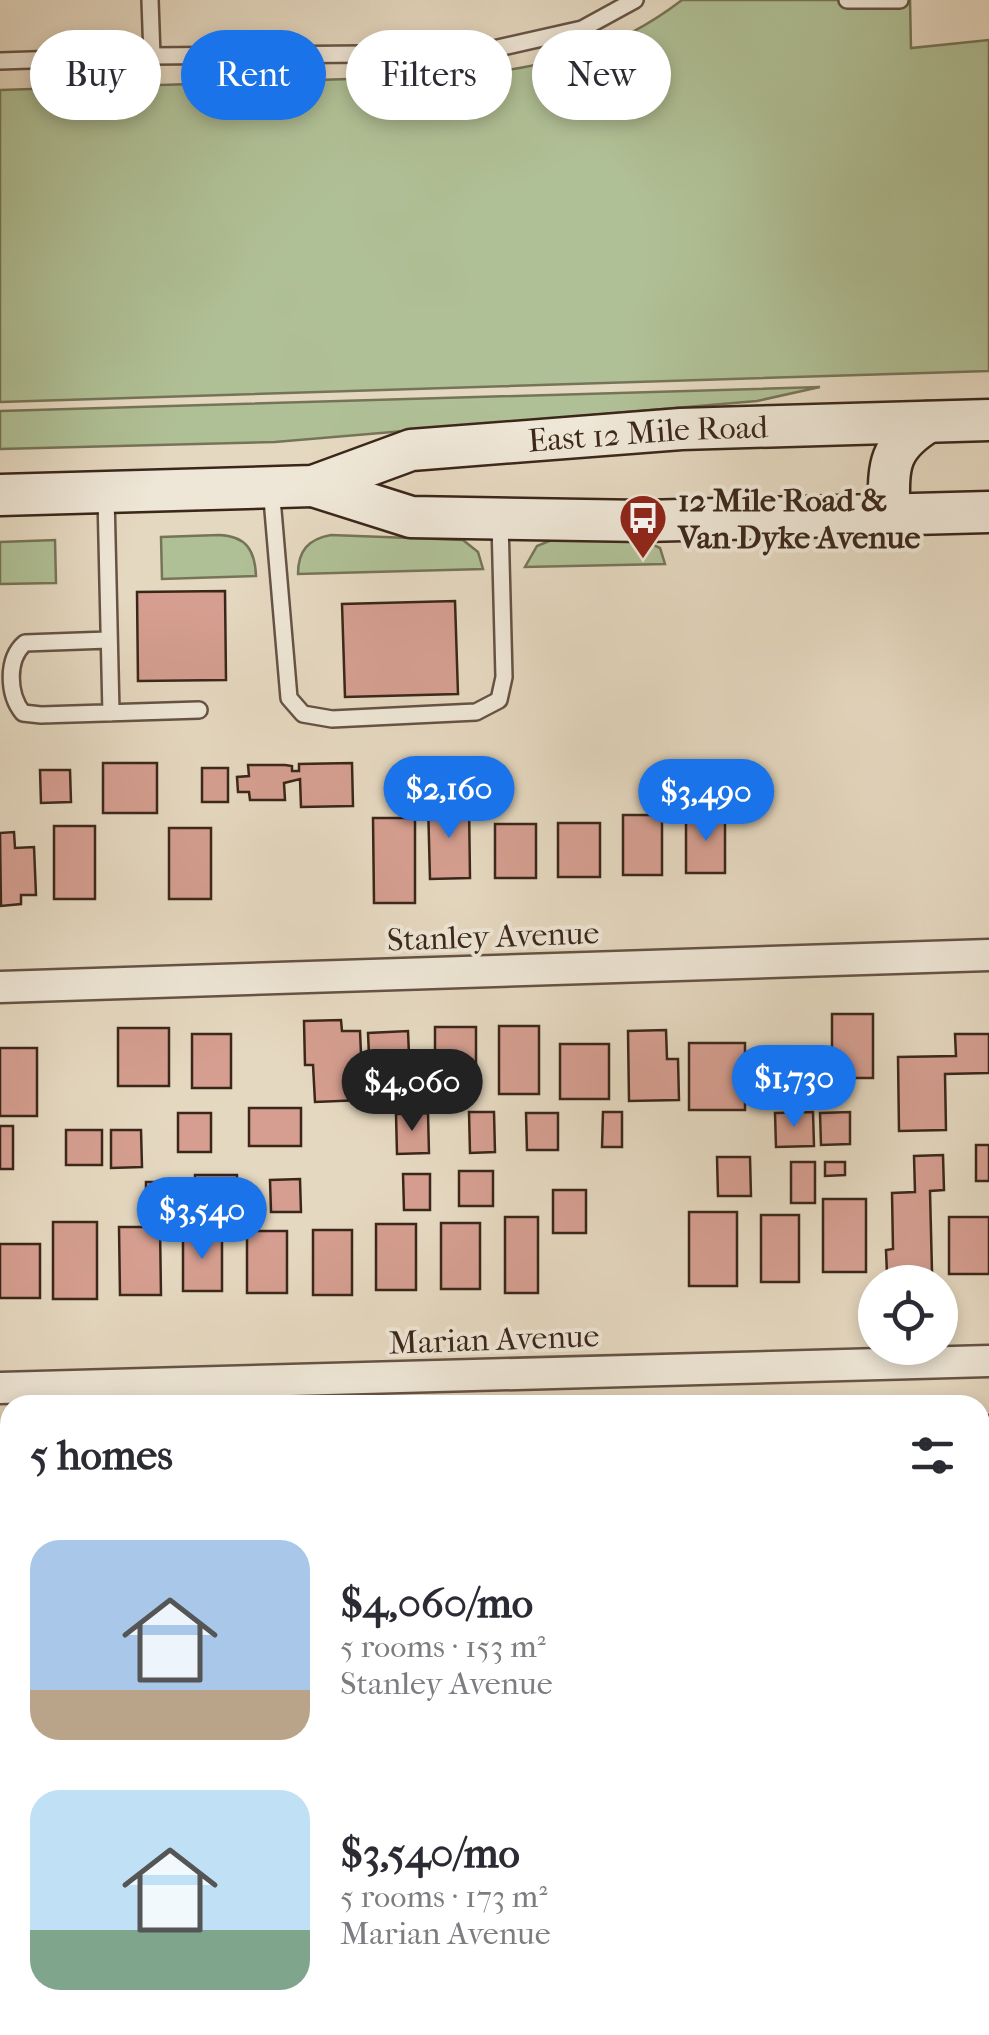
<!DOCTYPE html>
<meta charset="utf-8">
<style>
:root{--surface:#fff;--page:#f7f7f7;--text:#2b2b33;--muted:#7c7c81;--accent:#1a73e8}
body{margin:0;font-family:"IM FELL French Canon",serif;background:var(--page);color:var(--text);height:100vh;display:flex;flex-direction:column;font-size:38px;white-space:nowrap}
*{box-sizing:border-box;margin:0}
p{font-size:32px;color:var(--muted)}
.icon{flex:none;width:55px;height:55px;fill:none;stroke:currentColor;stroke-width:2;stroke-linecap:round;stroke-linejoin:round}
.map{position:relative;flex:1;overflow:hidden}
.panel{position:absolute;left:0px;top:1395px;width:990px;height:640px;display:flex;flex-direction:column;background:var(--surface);border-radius:30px 30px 0 0;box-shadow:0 5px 15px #0003}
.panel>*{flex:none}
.guide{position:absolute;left:30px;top:30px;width:930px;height:90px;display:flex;gap:20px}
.buttons{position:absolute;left:858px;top:1265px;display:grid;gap:20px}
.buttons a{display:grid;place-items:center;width:100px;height:100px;border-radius:50%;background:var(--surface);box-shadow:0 5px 15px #0003;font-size:50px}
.price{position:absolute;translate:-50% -85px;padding:0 22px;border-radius:35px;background:var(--accent);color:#fff;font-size:32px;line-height:65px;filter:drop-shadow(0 2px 5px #0008)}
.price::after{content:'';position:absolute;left:50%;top:60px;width:30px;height:22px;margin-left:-15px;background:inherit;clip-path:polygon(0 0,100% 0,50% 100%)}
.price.active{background:#222;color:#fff}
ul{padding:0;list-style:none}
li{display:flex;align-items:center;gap:30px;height:250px;padding:0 30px}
li span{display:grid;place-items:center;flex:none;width:280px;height:200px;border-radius:30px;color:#555}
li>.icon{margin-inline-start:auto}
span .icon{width:120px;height:120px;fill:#fffc;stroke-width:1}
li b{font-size:42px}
h2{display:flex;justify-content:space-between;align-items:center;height:120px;padding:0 30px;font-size:42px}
.pill{padding:0 35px;border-radius:45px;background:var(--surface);box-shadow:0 5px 15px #0003;font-size:35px;line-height:90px}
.pill.active{background:var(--accent);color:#fff}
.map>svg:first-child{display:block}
.green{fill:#b0c096;stroke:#767458;stroke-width:2.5}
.building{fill:#d59e90;stroke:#3b271a;stroke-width:2.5}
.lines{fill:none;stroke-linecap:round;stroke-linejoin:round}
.lane-casing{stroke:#665344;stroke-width:20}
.street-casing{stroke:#665344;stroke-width:35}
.secondary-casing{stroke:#3b271a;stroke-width:45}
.lane{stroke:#eee6d6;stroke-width:15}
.street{stroke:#eee6d6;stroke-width:30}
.secondary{stroke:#eee6d6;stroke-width:40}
.labels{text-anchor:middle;stroke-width:8;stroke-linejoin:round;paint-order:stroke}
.street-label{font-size:32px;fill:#3b271a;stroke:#eee6d6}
.poi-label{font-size:32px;font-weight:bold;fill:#3b271a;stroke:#eee6d6;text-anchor:start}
</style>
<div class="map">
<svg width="989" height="2035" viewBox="0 0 989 2035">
<rect width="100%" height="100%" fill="#e5d8c0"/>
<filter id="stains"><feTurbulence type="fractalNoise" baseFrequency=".002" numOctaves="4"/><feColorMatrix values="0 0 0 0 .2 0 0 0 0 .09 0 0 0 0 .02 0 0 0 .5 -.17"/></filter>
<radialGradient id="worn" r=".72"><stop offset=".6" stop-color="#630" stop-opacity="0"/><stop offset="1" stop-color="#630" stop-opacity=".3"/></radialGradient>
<!-- green -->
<path class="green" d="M682 0H910L911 48 989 40V371L0 402V90L475 75C558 63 614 52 682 0Z
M820 387 757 401 275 442 0 449V411Z
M219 535C246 536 255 550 256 576L162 579 161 537Z
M331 535 463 540 478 552 483 569 298 574C298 551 308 539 331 535Z
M554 539 643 540 660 548 665 564 525 567 537 546Z
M55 540 56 583 0 584V542Z"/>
<!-- building -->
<path class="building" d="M225 591 226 680 138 681 137 592Z
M455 601 458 694 345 697 342 604Z
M459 758H482V790H459Z
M103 763H157V813H103Z
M352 763 353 806 301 807 300 779 284 783 285 800H250L249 792H238L237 777 249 776 248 765H285L292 766V771H299V764Z
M202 768H228V802H202Z
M40 770H70L71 802 41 803Z
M418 775 419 787 406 788 405 776Z
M428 803H469L470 878 430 879Z
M623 815H662V875H623Z
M686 815H725V873H686Z
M373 818H415V903H374Z
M558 823H600V877H558Z
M495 824H536V878H495Z
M54 826H95V899H54Z
M169 828H211V899H169Z
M14 832 15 848 34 847 36 895H21V904L1 906 0 833Z
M832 1014H873V1078H832Z
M341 1020 342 1031H360L363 1100 315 1102 313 1065H305L304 1021Z
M499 1026H539V1094H499Z
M435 1027H476V1093H435Z
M118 1028H169V1086H118Z
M666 1030 667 1059H678L679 1100 629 1101 628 1031Z
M408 1031 410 1079H397L398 1100 371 1102 368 1033Z
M192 1034H231V1088H192Z
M955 1034H989V1073L945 1074 946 1130 899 1131 898 1057 956 1056Z
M689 1043H745V1110H689Z
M560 1044H609V1099H560Z
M0 1048H37V1116H0Z
M249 1108H301V1146H249Z
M469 1112H494L495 1152 470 1153Z
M603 1112H622V1147H602Z
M813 1112 814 1146 776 1147 775 1113Z
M850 1112V1144L821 1145 820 1113Z
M178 1113H211V1152H178Z
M428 1113 429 1153 397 1154 396 1114Z
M526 1113H558V1150H527Z
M0 1126H13V1169H0Z
M66 1130H102V1165H66Z
M111 1130H141L142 1167 111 1168Z
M976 1145H989V1181H976Z
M943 1155 944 1190 930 1191 932 1272H925V1281L898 1282 897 1274H887L886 1250 893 1249 892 1193 915 1192 914 1156Z
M717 1157H750L751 1196H718Z
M791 1162H815V1203H791Z
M825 1162H845V1175L825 1176Z
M459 1171H493V1206H459Z
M403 1174H430V1210H404Z
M195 1175H237V1217H195Z
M300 1179 301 1212H271L270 1180Z
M146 1182H173L174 1216H146Z
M553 1190H586V1233H553Z
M823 1199H866V1272H823Z
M689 1212H737V1286H689Z
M761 1215H799V1282H761Z
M505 1217H538V1293H505Z
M949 1217H989V1274H949Z
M53 1222H97V1299H53Z
M441 1223H480V1289H441Z
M376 1224H416V1290H376Z
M119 1227H160L161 1295H120Z
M313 1230H352V1295H313Z
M247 1231H287V1293H247Z
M183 1233H222V1291H183Z
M0 1244H40V1298H0Z
M980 1415H989V1494H980Z
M980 1579H989V1624H980Z
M0 1713H10V1753H0Z
M0 1924H10V1999H0Z
M980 1925H989V1968H980Z
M0 2014H10V2025H34V2035H0Z
M328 2025H355V2035H328Z
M488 2025H520V2035H488Z
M616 2025H650V2035H616Z
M680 2025H713V2035H680Z
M39 2028H69V2035H39Z"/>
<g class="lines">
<!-- lane casing -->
<g class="lane-casing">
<path id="lane" d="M150 0 152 56
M847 0H900
M0 61 152 56 476 53 582 29 635 0
M271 487 289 698 303 714 332 719 476 712 499 700 504 677 500 522
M106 496 111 713
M108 640 25 643C6 659 8 695 23 713L41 715 199 710"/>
</g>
<!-- street casing -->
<g class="street-casing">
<path id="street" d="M0 987 989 955
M0 1388 989 1361
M980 1845 989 1844
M0 1874H10"/>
</g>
<!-- secondary casing -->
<g class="secondary-casing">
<g id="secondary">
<path d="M313 486 411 517 644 521 989 512"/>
<path id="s1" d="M0 495 313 486 411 450 681 429 989 420"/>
<path d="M889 515C889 468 885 449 928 422"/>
</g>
</g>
<!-- lane -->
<use href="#lane" class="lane"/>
<!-- street -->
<use href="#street" class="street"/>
<!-- secondary -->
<use href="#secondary" class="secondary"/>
</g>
<!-- icons -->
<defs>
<g id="bus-pin" transform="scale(2.5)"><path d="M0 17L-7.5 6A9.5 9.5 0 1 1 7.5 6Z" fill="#8f2418" stroke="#eee6d6"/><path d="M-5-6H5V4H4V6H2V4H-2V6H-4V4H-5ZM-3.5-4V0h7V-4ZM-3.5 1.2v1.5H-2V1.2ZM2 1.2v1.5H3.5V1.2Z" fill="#fff"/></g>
</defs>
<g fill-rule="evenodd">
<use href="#bus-pin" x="643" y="518"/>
</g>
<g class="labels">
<!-- street labels -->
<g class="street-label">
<text dy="11" stroke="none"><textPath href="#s1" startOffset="655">East 12 Mile Road</textPath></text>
<text transform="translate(493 936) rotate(-2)" y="11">Stanley Avenue</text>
<text transform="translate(494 1339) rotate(-2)" y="11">Marian Avenue</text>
</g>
<!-- poi labels -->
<g class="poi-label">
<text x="678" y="511">12 Mile Road &amp;<tspan x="678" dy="37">Van Dyke Avenue</tspan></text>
</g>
</g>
<rect width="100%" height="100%" filter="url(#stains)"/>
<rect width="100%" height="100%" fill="url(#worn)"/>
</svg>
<div class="buttons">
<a><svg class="icon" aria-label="locate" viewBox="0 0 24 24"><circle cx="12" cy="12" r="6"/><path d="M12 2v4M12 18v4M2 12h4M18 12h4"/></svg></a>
</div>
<b class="price" style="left:449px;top:841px">$2,160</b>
<b class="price" style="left:706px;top:844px">$3,490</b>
<b class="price" style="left:794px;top:1130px">$1,730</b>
<b class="price active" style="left:412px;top:1134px">$4,060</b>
<b class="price" style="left:202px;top:1262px">$3,540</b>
<div class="guide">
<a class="pill">Buy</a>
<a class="pill active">Rent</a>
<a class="pill">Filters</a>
<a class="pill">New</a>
</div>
<section class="panel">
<h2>5 homes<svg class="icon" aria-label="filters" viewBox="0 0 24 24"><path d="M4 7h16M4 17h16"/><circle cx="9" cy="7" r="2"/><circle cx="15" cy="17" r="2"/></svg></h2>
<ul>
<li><span style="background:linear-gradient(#a9c7e8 75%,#b9a48a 0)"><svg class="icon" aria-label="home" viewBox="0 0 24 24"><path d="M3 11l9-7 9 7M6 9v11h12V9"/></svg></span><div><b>$4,060/mo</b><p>5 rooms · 153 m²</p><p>Stanley Avenue</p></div></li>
<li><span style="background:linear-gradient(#bfe0f5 70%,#7fa58c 0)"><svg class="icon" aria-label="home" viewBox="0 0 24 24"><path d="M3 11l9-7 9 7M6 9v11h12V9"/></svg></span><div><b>$3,540/mo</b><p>5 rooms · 173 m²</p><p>Marian Avenue</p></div></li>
</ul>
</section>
</div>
